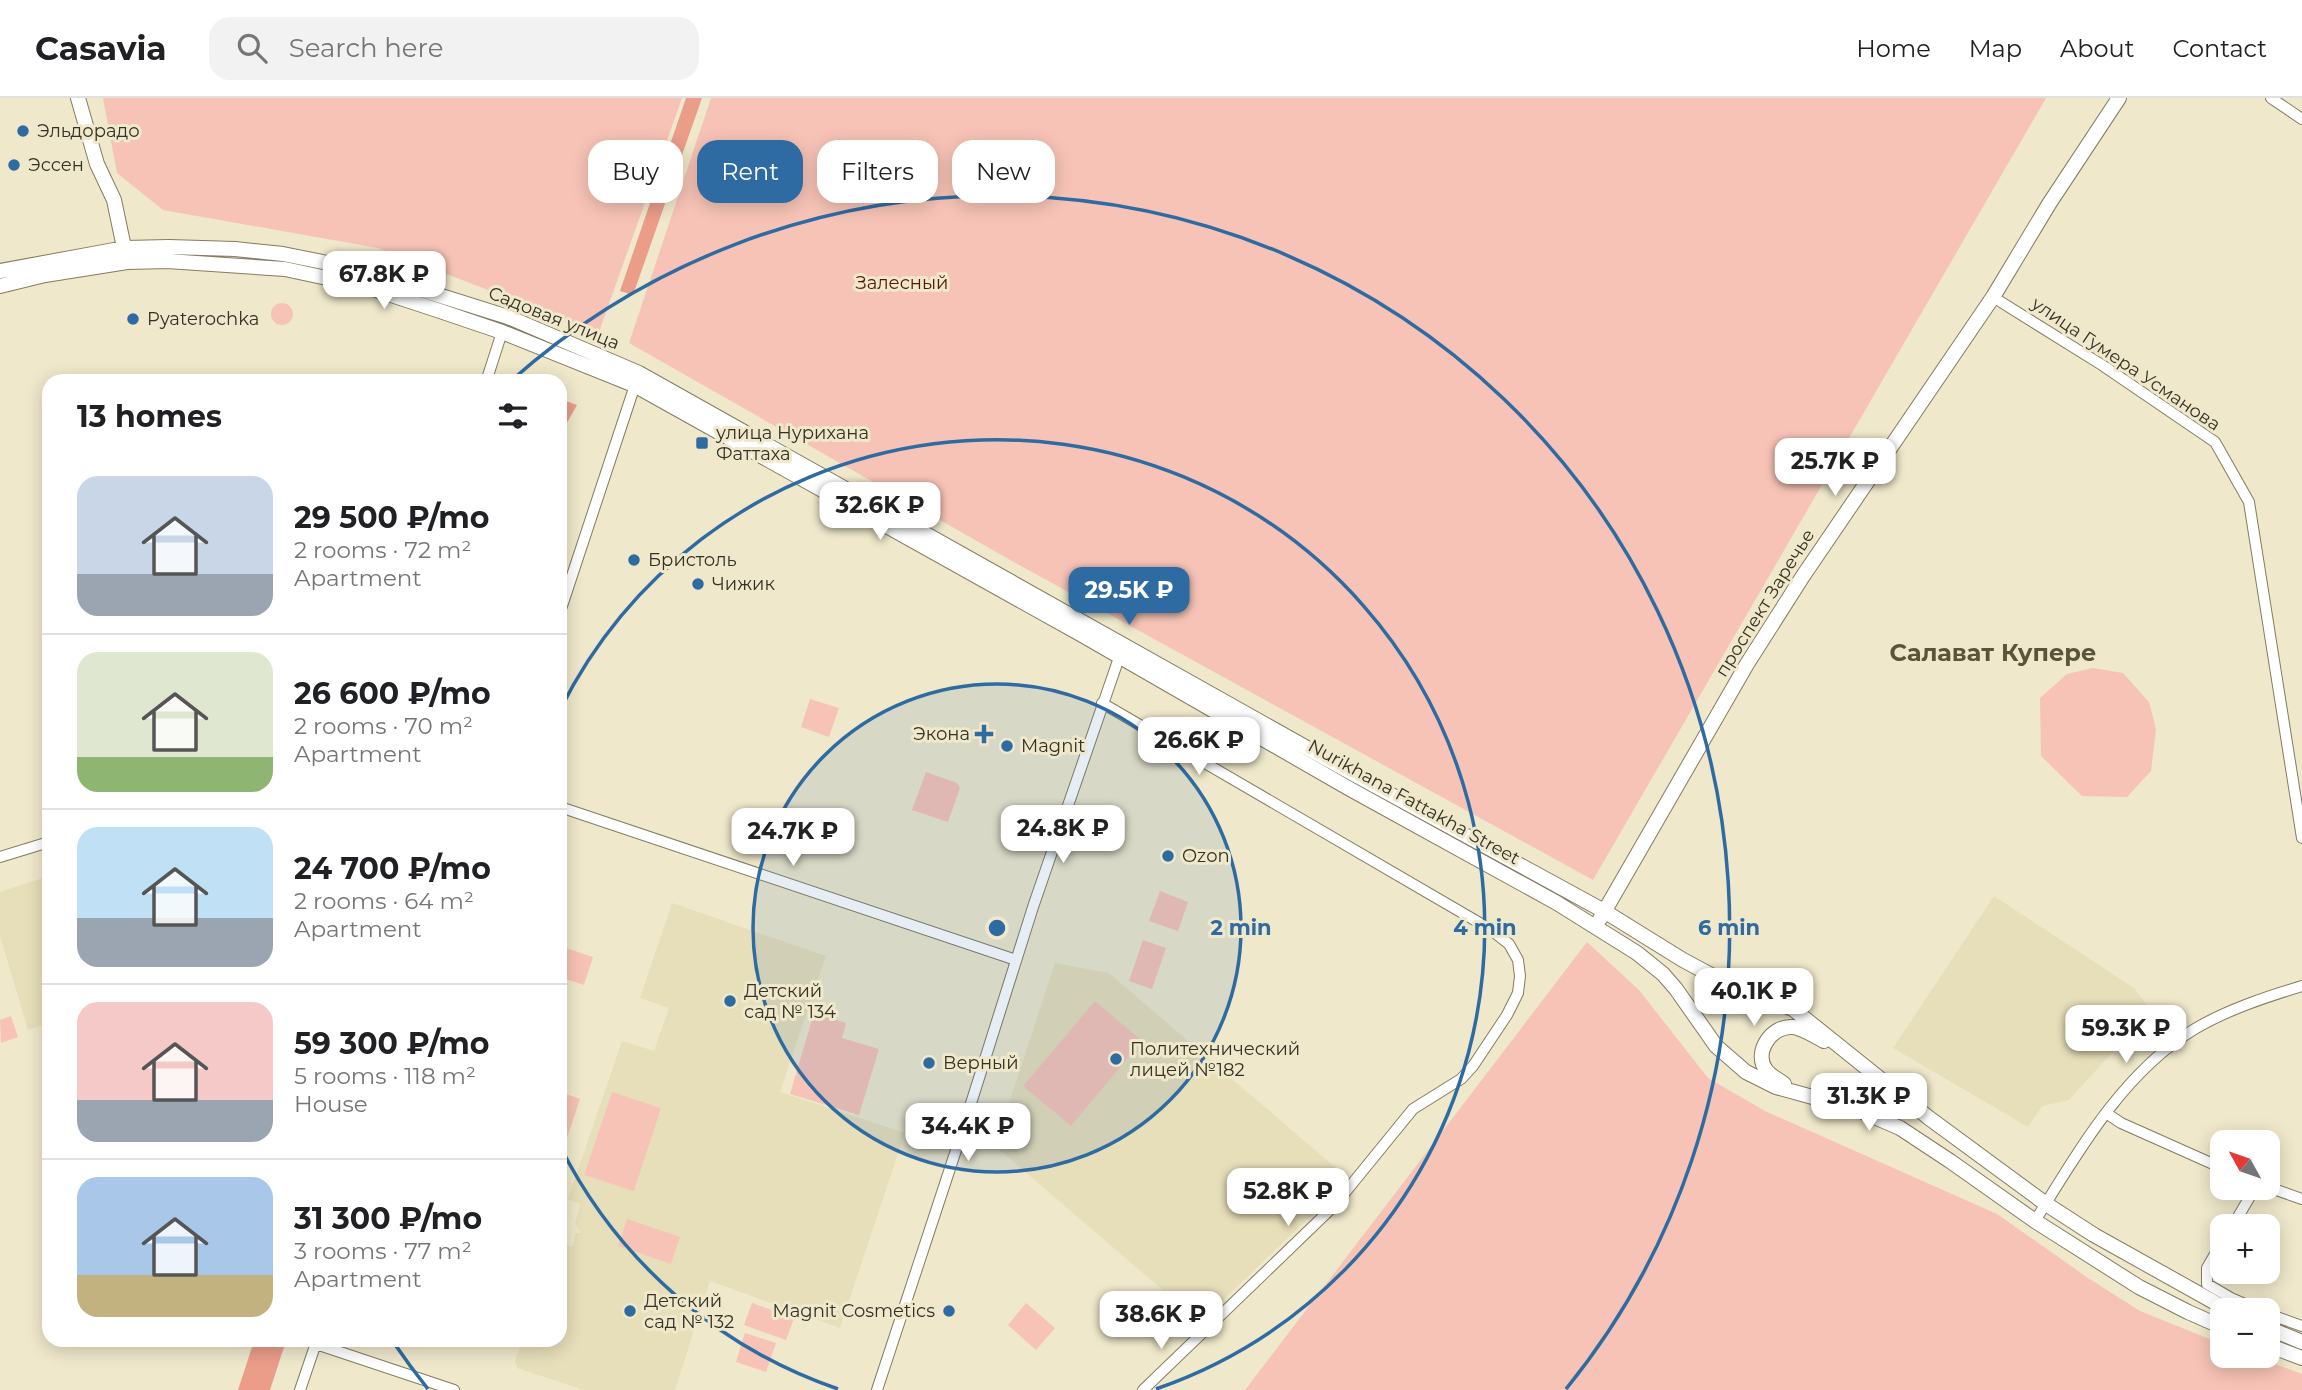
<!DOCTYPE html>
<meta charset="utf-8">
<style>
:root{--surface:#fff;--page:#f2f2f2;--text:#202124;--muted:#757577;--line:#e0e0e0;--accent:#2e6ba2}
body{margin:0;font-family:Montserrat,sans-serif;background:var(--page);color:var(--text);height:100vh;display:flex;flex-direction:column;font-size:26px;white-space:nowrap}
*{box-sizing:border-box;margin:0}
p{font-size:23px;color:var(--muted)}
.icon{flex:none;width:38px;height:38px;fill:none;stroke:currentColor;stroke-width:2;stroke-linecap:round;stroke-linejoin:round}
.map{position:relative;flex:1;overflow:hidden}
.details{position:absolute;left:42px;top:276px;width:525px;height:973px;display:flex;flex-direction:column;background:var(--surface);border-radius:21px;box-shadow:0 4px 18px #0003}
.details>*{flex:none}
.guide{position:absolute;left:588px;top:42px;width:665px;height:63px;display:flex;gap:14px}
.needle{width:46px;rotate:310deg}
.fabs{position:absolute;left:2210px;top:1032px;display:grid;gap:14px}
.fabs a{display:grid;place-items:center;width:70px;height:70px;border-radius:14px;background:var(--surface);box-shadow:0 4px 18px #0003;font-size:35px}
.price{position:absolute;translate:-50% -60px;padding:0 16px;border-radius:14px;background:#fff;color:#222;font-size:23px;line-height:46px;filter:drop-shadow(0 2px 4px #0008)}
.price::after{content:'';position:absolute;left:50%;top:42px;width:21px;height:16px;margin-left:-10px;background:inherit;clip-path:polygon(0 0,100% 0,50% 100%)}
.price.selected{background:var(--accent);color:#fff}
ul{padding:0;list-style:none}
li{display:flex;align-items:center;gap:21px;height:175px;padding:0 35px}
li+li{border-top:2px solid var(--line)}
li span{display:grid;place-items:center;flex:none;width:196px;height:140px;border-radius:21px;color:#555}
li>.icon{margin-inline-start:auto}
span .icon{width:84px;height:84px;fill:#fffc;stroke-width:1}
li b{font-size:30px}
h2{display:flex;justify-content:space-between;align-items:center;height:84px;padding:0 35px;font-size:30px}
.chip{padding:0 24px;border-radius:21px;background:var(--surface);box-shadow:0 4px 18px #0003;font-size:24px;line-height:63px}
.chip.selected{background:var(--accent);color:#fff}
header{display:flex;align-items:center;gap:42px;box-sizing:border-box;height:98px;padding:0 35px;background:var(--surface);border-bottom:2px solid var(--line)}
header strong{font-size:33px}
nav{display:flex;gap:38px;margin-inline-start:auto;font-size:24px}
.search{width:490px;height:63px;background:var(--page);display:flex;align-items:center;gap:18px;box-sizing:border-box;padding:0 24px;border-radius:21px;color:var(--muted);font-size:26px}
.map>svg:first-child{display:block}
.built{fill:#e7dfba}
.green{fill:#f7c3b6}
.forest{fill:#eb9d8a}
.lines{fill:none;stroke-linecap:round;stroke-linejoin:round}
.minor-casing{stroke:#827c62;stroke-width:12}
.tertiary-casing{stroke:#827c62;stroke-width:16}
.minor{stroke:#fff;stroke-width:10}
.tertiary{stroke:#fff;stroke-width:14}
.ring{fill:none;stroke:#2e6ba2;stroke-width:3.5}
.poi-dot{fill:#2e6ba2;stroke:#efe8cb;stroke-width:2.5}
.labels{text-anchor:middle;stroke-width:6;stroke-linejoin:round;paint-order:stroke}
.poi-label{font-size:18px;fill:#343126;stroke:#efe8cb;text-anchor:start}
.park-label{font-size:18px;fill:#581504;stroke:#efe8cb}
.street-label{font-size:18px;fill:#343126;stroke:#efe8cb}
.district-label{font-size:24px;font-weight:bold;fill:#5a543b;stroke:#efe8cb}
.centre{fill:#2e6ba2;stroke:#efe8cb;stroke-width:3.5}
.ring-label{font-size:21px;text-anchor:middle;font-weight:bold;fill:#2e6ba2;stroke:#efe8cb;stroke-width:6;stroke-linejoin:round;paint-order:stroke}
</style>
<header>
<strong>Casavia</strong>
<div class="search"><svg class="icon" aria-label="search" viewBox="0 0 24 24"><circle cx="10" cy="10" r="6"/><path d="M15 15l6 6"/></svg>Search here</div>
<nav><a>Home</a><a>Map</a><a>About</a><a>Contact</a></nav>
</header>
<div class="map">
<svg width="2302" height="1292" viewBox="0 0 2302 1292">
<rect width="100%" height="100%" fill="#efe8cb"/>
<!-- built -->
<path class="built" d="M49 778V925L28 932 0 838V794Z
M1994 798 2134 890 2155 917 2118 948 2069 1002 2042 1008 2028 1029 1893 950Z
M672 805 826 858 780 994 905 1035 840 1230 710 1183 675 1292H584L517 1270 515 1263 522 1243 560 1242V1145L572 1149 576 1135H581L575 1126 580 1106 568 1101 622 943 654 953 669 910 640 900Z
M1055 865 1109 875 1345 1078 1319 1110 1200 1224 995 1048Z"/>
<!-- green -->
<path class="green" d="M103 0H682L599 234 378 150 163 112 117 75Z
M711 0H2046L1593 782 1012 463 629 245Z
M271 216a11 11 0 1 1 22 0a11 11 0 1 1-22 0Z
M2093 570 2123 575 2149 604 2156 631 2151 673 2127 699 2082 698 2041 658 2040 600 2067 576Z
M810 601 839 610 829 639 801 629Z
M926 674 957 685 960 690 948 724 912 712Z
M1160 793 1188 804 1178 833 1149 823Z
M1143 842 1166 850 1152 891 1129 883Z
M1587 844 1639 892 1708 980 1765 1013 1997 1116 2088 1180 2140 1213 2222 1246V1258H2254L2302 1276V1292H1245Z
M566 850 593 859 584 887 560 879V868Z
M1095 903 1142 943 1071 1028 1023 988Z
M814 915 846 925 842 940 879 951 859 1017 790 996Z
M11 918 18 939 1 945 0 922Z
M612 994 661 1010 634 1093 584 1077Z
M563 995 580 1001 561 1058 560 1005Z
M627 1121 680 1139 671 1166 618 1148Z
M752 1205 794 1220 786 1242 744 1227Z
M1026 1205 1055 1230 1036 1252 1008 1227Z
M745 1235 776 1245 766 1274 736 1264Z"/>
<!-- forest -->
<path class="forest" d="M686 0H702L633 197 620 193Z
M560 301 577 307 560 337Z
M254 1243H286L270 1292H238Z"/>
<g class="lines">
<!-- minor casing -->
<g class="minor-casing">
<path id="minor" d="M2271 0 2302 21
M1993 199 2102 267 2215 344 2249 404 2302 740
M486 284 502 234
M560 514 637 281
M1102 605 1490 831 1509 846 1518 862 1520 878 1518 895 1507 917 1473 968 1461 981 1413 1011 1334 1108 1143 1292
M560 709 1016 862
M0 759 49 744
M2106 1015 2121 1025 2222 1070
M2268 1089 2302 1101
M2035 1123C2078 1054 2122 976 2193 932 2226 912 2266 899 2302 888
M2232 1129 2255 1090
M2222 1144 2207 1170V1186L2231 1200 2261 1213
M2268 1216 2302 1228
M316 1246 454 1292
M300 1292 317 1242
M877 1292 961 1037 1033 809 1121 554"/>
</g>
<!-- tertiary casing -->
<g class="tertiary-casing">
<path id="tertiary" d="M78 0 97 66 114 102 126 159
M0 173 125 150 169 149 235 151 283 156 352 170 508 219 639 275 1355 677 1604 813 1683 862 1711 877 1793 911 1929 1020 2046 1106 2094 1137 2230 1213
M0 188 45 177 127 164 167 163 285 171 364 188 443 214 502 234 634 287 1082 537 1350 691 1557 805 1637 855 1663 876 1676 891 1716 948 1746 974 1776 989 1856 1011 1900 1030 1950 1063 2035 1123 2139 1189 2188 1214 2222 1229
M1600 821 1747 566 1803 478 1993 199 2049 106 2119 0
M1784 986C1778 981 1770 978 1766 972 1753 954 1772 927 1793 929 1803 930 1814 938 1824 943
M2268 1230 2302 1244
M2268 1247 2302 1260"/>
</g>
<!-- minor -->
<use href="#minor" class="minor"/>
<!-- tertiary -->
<use href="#tertiary" class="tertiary"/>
</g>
<!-- distance rings -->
<circle cx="997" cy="830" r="244" fill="#2e6ba2" fill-opacity=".12"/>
<g class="ring">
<circle cx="997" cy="830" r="244"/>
<path d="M838 1291A488 488 0 0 1 560 1048M560 612A488 488 0 1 1 1156 1291"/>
<path d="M428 1291A732 732 0 0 1 394 1245M512 282A732 732 0 0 1 1566 1291"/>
</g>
<!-- markers -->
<g class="poi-dot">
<circle cx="23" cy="33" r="7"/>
<circle cx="14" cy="67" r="7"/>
<circle cx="133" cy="221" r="7"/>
<rect x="695" y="338" width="14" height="14" rx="3.5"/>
<circle cx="634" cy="462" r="7"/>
<circle cx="698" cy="486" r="7"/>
<path d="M980.5 625.5h7v7h7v7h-7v7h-7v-7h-7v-7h7z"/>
<circle cx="1007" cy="648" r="7"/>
<circle cx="1168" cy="758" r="7"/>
<circle cx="730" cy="903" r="7"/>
<circle cx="1116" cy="961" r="7"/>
<circle cx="929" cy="965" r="7"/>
<circle cx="630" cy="1213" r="7"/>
<circle cx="949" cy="1213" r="7"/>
</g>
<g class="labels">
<!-- poi labels -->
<g class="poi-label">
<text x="37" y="39">Эльдорадо</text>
<text x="28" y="73">Эссен</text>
<text x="147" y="227">Pyaterochka</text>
<text x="716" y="341">улица Нурихана<tspan x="716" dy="21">Фаттаха</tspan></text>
<text x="648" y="468">Бристоль</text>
<text x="712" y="492">Чижик</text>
<text x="970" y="642" text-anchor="end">Экона</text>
<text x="1021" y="654">Magnit</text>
<text x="1182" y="764">Ozon</text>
<text x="744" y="899">Детский<tspan x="744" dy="21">сад № 134</tspan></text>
<text x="1130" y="957">Политехнический<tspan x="1130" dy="21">лицей №182</tspan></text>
<text x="943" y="971">Верный</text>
<text x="644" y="1209">Детский<tspan x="644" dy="21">сад № 132</tspan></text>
<text x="935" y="1219" text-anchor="end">Magnit Cosmetics</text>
</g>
<!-- park labels -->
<g class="park-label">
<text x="902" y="191">Залесный</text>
</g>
<!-- street labels -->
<g class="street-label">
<text transform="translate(554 220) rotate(22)" y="6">Садовая улица</text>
<text transform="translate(2126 266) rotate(34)" y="6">улица Гумера Усманова</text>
<text transform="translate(1765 505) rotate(-58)" y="6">проспект Заречье</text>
<text transform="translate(1414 704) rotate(29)" y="6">Nurikhana Fattakha Street</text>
</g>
<!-- district labels -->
<g class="district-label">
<text x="1993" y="563">Салават Купере</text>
</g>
</g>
<circle cx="997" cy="830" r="10" class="centre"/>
<g class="ring-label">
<text x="1241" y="837">2 min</text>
<text x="1485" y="837">4 min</text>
<text x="1729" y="837">6 min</text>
</g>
</svg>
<div class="fabs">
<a><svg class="needle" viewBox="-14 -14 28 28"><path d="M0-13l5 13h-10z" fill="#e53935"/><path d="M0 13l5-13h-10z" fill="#757577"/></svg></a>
<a>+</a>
<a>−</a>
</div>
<b class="price" style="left:384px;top:213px">67.8K ₽</b>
<b class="price" style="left:1835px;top:400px">25.7K ₽</b>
<b class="price" style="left:880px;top:444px">32.6K ₽</b>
<b class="price selected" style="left:1129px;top:529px">29.5K ₽</b>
<b class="price" style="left:1199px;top:679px">26.6K ₽</b>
<b class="price" style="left:1063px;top:767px">24.8K ₽</b>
<b class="price" style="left:793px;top:770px">24.7K ₽</b>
<b class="price" style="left:1754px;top:930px">40.1K ₽</b>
<b class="price" style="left:2126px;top:967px">59.3K ₽</b>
<b class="price" style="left:1869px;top:1035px">31.3K ₽</b>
<b class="price" style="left:968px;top:1065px">34.4K ₽</b>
<b class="price" style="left:1288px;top:1130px">52.8K ₽</b>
<b class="price" style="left:1161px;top:1253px">38.6K ₽</b>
<div class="guide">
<a class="chip">Buy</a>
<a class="chip selected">Rent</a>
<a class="chip">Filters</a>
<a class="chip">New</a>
</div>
<section class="details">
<h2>13 homes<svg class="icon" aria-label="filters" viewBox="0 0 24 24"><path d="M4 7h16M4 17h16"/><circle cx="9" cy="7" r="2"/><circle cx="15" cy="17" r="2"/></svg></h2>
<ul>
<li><span style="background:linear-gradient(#c9d6e8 70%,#9aa5b1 0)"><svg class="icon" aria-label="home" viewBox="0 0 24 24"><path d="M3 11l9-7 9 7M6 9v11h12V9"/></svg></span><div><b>29 500 ₽/mo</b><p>2 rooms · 72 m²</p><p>Apartment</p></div></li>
<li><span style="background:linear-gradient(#dfe7d0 75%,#8fb573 0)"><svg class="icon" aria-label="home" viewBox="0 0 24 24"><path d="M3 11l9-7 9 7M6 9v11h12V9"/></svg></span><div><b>26 600 ₽/mo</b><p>2 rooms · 70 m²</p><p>Apartment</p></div></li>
<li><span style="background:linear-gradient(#bfe0f5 65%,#9aa5b1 0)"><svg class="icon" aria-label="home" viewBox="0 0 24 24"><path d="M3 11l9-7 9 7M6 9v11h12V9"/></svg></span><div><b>24 700 ₽/mo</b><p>2 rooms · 64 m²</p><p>Apartment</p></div></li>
<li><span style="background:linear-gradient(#f6c9c9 70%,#9aa5b1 0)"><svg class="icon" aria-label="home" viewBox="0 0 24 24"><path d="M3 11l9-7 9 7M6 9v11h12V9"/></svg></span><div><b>59 300 ₽/mo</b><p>5 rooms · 118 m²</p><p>House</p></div></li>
<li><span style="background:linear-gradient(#a9c7e8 70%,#c2b280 0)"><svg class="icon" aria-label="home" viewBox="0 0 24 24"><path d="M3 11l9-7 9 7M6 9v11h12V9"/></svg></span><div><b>31 300 ₽/mo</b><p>3 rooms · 77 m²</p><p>Apartment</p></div></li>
</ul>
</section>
</div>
